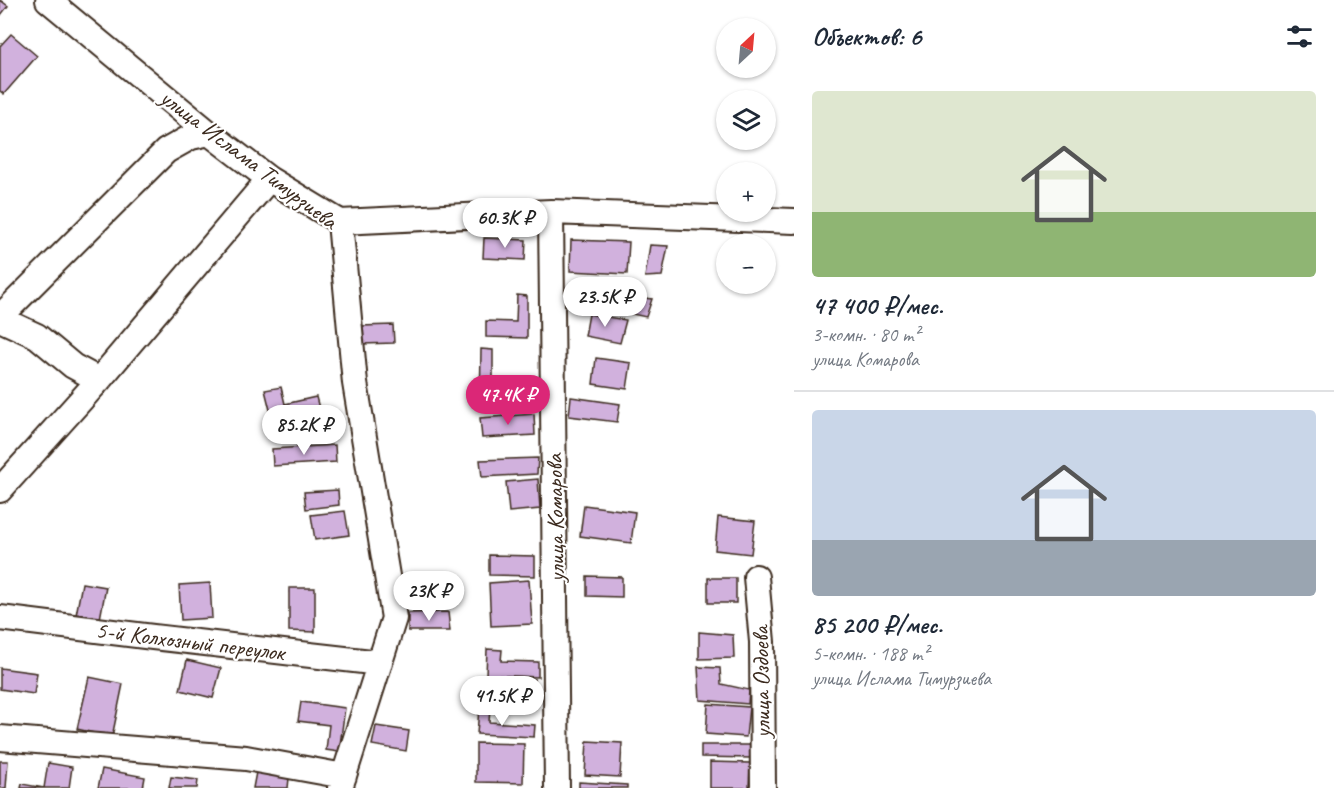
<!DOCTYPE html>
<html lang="ru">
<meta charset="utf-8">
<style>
:root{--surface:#fff;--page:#f6f6f7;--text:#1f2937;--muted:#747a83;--line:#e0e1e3;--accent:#db2777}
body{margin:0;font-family:Caveat,sans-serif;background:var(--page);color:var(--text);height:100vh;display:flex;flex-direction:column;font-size:22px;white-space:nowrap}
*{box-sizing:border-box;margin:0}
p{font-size:20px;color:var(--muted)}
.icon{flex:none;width:33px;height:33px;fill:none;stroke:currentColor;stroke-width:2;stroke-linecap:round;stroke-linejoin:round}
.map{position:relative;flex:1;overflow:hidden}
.sheet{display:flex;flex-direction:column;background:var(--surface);width:540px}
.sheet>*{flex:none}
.needle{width:39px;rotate:26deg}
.buttons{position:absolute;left:716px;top:18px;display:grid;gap:12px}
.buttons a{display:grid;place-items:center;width:60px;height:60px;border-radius:50%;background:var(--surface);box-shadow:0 2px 4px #0004;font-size:30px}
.price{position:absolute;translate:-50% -51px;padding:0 14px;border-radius:21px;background:#fff;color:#222;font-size:20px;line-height:39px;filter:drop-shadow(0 2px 3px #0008)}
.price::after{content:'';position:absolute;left:50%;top:36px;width:18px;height:14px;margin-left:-9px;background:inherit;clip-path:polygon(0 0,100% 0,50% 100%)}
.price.on{background:var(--accent);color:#fff}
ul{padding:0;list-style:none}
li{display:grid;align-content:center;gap:12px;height:318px;padding:0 18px}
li+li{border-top:2px solid var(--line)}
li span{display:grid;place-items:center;height:186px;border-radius:6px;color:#555}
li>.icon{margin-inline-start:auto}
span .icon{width:108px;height:108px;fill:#fffc;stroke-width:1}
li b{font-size:26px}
h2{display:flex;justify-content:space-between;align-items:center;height:72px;padding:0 18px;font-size:26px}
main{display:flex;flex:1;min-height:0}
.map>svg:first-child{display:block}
.building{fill:#d1b1dd;stroke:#3b2a1e;stroke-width:1.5}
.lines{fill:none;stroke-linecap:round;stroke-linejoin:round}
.minor-casing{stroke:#3b2a1e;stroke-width:28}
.minor{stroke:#fff;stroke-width:24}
.labels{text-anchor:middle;stroke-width:4.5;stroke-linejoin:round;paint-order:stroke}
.street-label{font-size:24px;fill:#3b2a1e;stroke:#fff}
</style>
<main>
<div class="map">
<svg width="794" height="788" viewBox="0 0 794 788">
<rect width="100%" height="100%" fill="#fff"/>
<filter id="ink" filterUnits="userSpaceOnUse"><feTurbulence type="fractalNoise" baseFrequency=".0167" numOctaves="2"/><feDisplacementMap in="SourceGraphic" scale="12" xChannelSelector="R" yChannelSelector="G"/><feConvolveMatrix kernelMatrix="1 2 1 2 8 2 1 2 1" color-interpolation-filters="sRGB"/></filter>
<g filter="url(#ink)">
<!-- building -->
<path class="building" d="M0 0 8 6 0 16Z
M11 34 37 56 4 94 0 91V46Z
M484 238 526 240 525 260 483 258Z
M571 240 629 242 627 274 570 271Z
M650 245 668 246 662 276 645 277Z
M517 295 527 296V338L486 337V321L516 322Z
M636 297 652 299 646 317 632 314Z
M589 314 626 320 620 343 585 336Z
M393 325 394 343 362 344 361 326Z
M481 349 493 350V393L528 394V411L480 410Z
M596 358 631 363 627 389 593 384Z
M281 387 285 404 316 397 320 412 273 422 265 390Z
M571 397 620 404 617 422 569 416Z
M534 414 535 435 482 438 480 418Z
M335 445 336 462 273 466 272 449Z
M538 458 537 474 482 477 480 460Z
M538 479 540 509 509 512 506 482Z
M338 490 339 505 306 509 304 492Z
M584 505 635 512 631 543 580 536Z
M345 511 349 535 315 540 311 515Z
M718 517 755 521 751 554 715 550Z
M489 555 535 556V576L489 575Z
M587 576 622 577V597L587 596Z
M708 578H736V603H708Z
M529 580 532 624 491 626 489 583Z
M82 583 106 587 100 619 76 615Z
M210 583 212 618 181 620 179 585Z
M289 588H315V632L289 631Z
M448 612 450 631H408V613Z
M699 632 733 635 734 658 699 659Z
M487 649 502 650 501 661 538 662V677L486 675Z
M187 660 221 668 213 698 180 690Z
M698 667 720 668 721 684 749 690 748 704 700 700Z
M0 668 37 673 34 694 0 689Z
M89 677 123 684 112 737 77 729Z
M508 677 534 679 531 703 504 700Z
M301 702 345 708 339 752 326 750 329 725 298 721Z
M708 704 749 707 746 737 706 734Z
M479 708H490L489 722 535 725 534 737 477 734Z
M376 726 409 731 406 751 372 745Z
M587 741 622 743 620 777 585 775Z
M476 743 524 744 523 783 476 782Z
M701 745H753L752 758 701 757Z
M0 761H8L6 788H0Z
M710 762 750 763 749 788H710Z
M48 763 72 767 69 788H21L22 784 44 788Z
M102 769 145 777 143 788H98Z
M256 772 289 778 288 788H253Z
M171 777 198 780 197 788H169Z
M579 782 627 785V788H579Z"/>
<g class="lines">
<!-- minor casing -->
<g class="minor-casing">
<path id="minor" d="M48 0 209 133 269 179 340 222
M551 212 557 788
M340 222 355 383 394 618 340 788
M340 222 551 212 794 221
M0 317 166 151 191 137 209 133
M0 319 37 336 73 366 99 380
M0 490 99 380 269 179
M756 577 762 642 763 788
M0 618 153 637 380 663
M0 738 246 758 344 776"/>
</g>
<!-- minor -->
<use href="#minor" class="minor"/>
</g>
</g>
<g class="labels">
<!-- street labels -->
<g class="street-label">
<text transform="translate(249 159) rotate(37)" y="8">улица Ислама Тимурзиева</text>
<text transform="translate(555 518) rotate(-91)" y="8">улица Комарова</text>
<text transform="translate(190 641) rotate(7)" y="8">5-й Колхозный переулок</text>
<text transform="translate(761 682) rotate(-91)" y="8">улица Оздоева</text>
</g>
</g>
</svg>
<div class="buttons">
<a><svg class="needle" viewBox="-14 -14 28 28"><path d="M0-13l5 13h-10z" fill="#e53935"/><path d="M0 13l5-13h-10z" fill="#747a83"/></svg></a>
<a><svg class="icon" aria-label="layers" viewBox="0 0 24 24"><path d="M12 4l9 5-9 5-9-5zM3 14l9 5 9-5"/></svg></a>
<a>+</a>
<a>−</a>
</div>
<b class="price" style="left:505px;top:249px">60.3K ₽</b>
<b class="price" style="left:605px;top:328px">23.5K ₽</b>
<b class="price on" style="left:508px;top:426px">47.4K ₽</b>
<b class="price" style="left:304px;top:456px">85.2K ₽</b>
<b class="price" style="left:429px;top:622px">23K ₽</b>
<b class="price" style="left:502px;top:727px">41.5K ₽</b>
</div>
<section class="sheet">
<h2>Объектов: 6<svg class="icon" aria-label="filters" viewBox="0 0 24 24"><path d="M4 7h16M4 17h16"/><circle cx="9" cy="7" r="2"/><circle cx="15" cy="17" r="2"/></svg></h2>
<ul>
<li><span style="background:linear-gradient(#dfe7d0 65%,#8fb573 0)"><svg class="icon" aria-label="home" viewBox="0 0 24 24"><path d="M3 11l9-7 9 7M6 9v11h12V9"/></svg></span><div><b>47 400 ₽/мес.</b><p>3-комн. · 80 m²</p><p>улица Комарова</p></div></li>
<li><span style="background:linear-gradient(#c9d6e8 70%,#9aa5b1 0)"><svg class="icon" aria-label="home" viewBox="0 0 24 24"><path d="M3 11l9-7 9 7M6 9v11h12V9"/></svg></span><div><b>85 200 ₽/мес.</b><p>5-комн. · 188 m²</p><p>улица Ислама Тимурзиева</p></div></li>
</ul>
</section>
</main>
